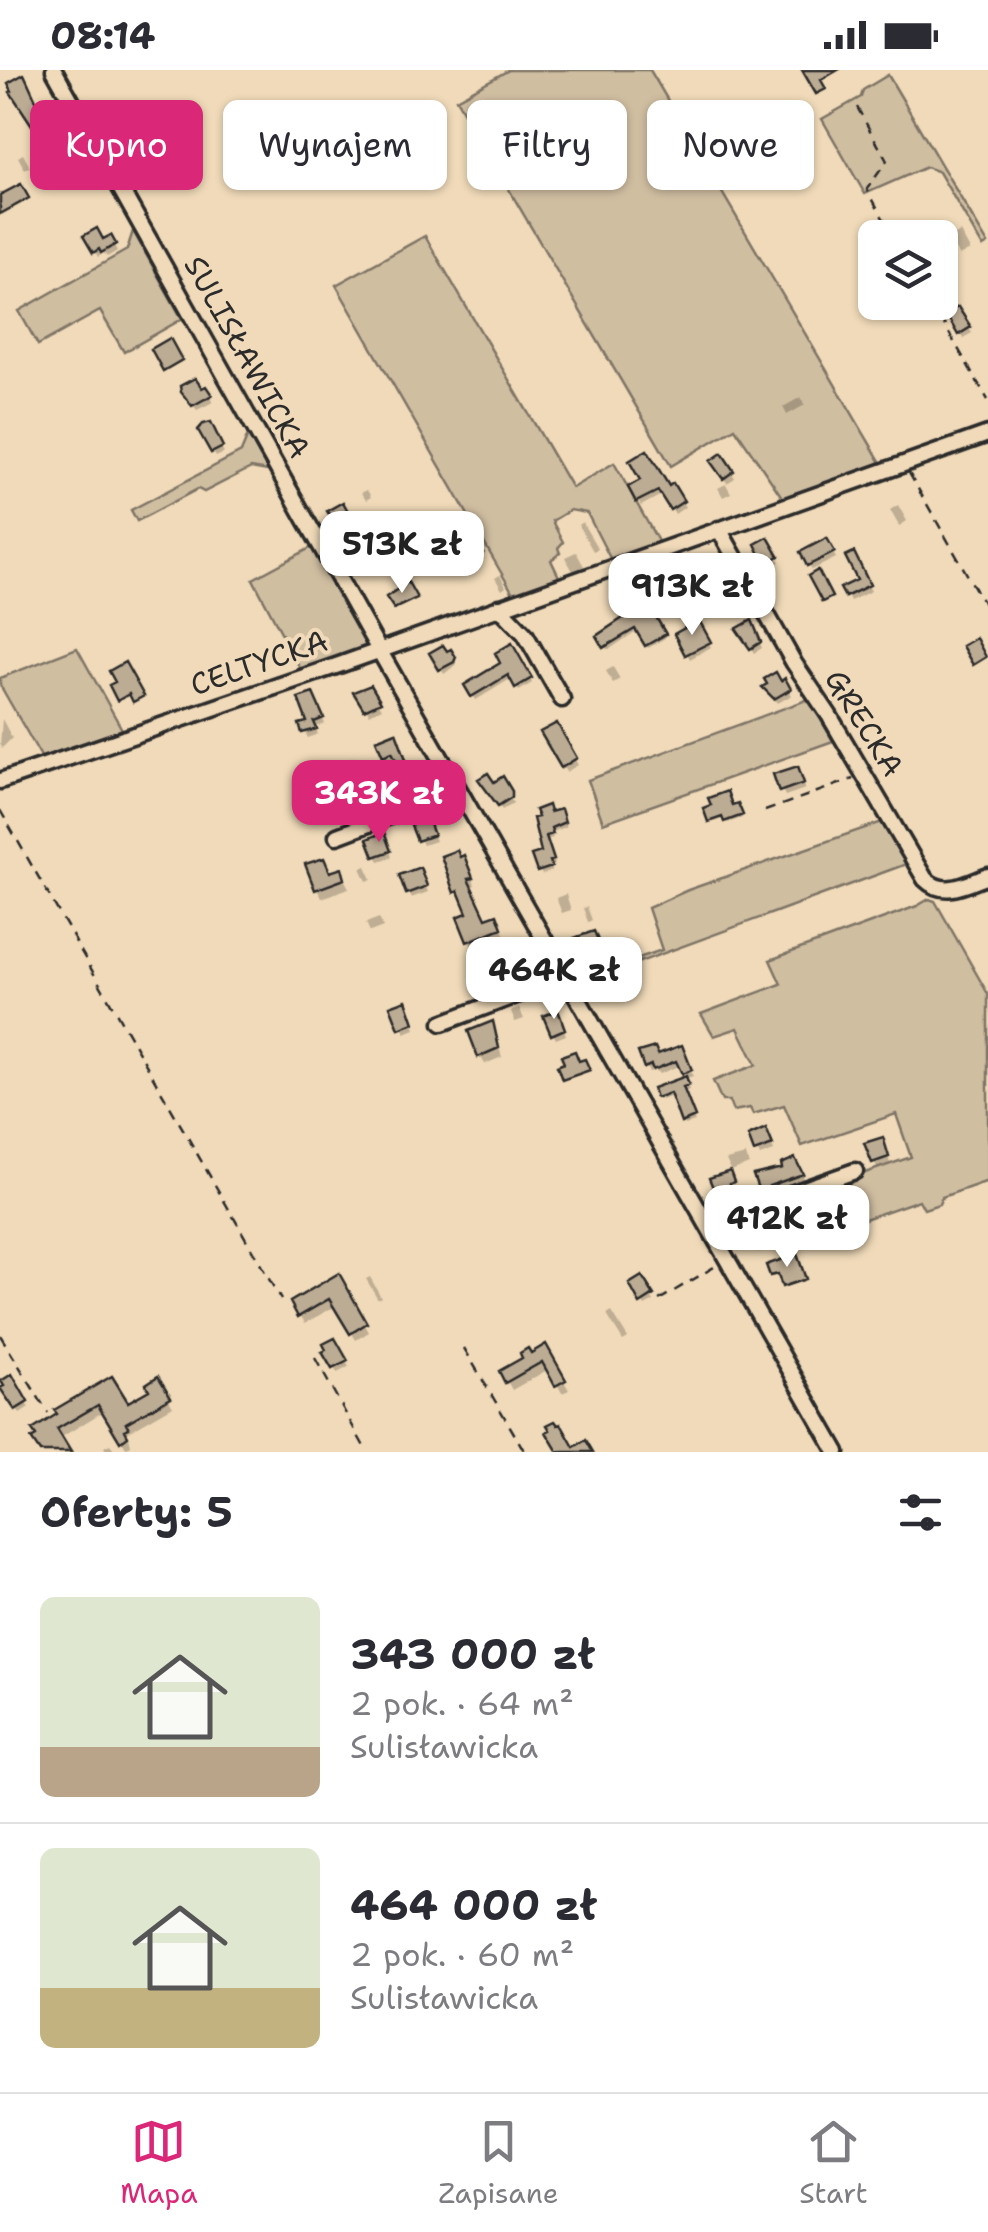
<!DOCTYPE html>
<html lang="pl">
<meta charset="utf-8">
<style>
:root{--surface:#fff;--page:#f7f7f7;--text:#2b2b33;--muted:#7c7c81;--line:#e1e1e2;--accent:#db2777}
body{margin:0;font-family:"Shantell Sans",sans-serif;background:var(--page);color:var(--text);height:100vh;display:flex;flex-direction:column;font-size:38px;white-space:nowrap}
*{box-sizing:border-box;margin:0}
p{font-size:32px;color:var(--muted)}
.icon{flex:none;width:55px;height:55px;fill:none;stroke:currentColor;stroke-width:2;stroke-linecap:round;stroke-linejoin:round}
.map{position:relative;height:1382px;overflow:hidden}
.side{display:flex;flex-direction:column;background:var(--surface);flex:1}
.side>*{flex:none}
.banner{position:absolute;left:30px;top:30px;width:930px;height:90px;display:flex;gap:20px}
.buttons{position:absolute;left:858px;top:150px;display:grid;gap:20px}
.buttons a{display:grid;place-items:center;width:100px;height:100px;border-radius:15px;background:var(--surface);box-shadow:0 2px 8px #0004;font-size:50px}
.price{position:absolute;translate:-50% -85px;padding:0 22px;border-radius:20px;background:#fff;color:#222;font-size:32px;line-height:65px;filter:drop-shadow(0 2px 5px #0008)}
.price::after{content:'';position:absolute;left:50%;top:60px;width:30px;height:22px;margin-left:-15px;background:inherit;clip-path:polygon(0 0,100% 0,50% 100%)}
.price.current{background:var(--accent);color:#fff}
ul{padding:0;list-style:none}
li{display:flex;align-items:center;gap:30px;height:250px;padding:0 40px}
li+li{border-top:2px solid var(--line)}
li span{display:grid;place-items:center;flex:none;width:280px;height:200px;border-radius:15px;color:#555}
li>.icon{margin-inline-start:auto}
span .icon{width:120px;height:120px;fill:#fffc;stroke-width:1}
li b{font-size:42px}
h2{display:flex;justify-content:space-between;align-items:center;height:120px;padding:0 40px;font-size:42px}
.tag{padding:0 35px;border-radius:15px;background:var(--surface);box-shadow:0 2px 8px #0004;font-size:35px;line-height:90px}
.tag.current{background:var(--accent);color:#fff}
.status{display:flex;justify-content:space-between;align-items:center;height:70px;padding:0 50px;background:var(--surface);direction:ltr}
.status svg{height:28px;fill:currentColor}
.tabs{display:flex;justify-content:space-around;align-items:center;height:140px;border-top:2px solid var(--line);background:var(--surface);font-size:28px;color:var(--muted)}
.tabs a{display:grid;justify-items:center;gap:5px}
.tabs .current{color:var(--accent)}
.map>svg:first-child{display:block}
.green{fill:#d0bea1;stroke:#7e7466;stroke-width:2.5}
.shadow{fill:#0003}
.building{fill:#bdac94;stroke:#2b2b2b;stroke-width:2.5}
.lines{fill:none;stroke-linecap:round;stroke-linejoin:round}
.minor-casing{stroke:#2b2b2b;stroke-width:21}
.path{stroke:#2b2b2b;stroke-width:2.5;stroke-dasharray:10 8;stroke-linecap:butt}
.minor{stroke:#f0dab9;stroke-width:14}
.labels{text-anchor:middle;stroke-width:8;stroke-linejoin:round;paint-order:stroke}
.street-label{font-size:30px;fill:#2b2b2b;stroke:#f0dab9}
</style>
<div class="status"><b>08:14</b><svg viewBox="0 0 49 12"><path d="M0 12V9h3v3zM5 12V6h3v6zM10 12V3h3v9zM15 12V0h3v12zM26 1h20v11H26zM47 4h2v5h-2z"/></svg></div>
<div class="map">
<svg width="988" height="1382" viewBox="0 0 988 1382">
<rect width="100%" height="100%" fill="#f0dab9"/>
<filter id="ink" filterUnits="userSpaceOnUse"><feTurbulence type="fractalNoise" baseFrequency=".01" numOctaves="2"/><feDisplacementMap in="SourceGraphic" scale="20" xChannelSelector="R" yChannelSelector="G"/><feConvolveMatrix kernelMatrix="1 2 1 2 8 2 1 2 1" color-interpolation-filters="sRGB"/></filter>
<g filter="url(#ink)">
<!-- green -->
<path class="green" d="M509 0H650L883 396 784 430 735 358 671 396 456 29Z
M888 5 988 174 983 177 939 102 926 97 865 124 822 49 861 27 863 20Z
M133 161 182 249 124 282 100 241 38 275 19 241 127 180Z
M425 166 572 418 614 393 659 473 611 490 587 443 570 440 552 451 563 472 558 478 560 483 551 490 560 509 514 525 336 215Z
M248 365 268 401 251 398 204 422 198 419 137 451 131 440 241 382Z
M316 475 370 576 302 602 253 509Z
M77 578 124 663 43 690 0 615V608Z
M809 629 833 671 603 753 588 710Z
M885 751 909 793 580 914 577 909 662 880 648 838 688 820Z
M929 829 935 831 988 924V1111L942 1127 939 1134 924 1139 919 1130 825 1163 808 1123 911 1087 896 1044 802 1076 784 1035 753 1044 750 1038 733 1041 729 1031H722L713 1011 756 995 738 958 714 966 701 944 781 914 770 890 917 836Z"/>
<!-- shadow -->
<path class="shadow" d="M71 81 82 103 73 108 61 87Z
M23 84 30 97 25 100 18 87Z
M20 117 27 131 2 145 0 128Z
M960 162 970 180 959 186 949 169Z
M87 167 102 172 110 168 117 181 107 187 104 183 98 187Z
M957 240 972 263 963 268 949 245Z
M205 319 213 332 197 340 187 328Z
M801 327 805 335 787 345 783 337Z
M210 355 224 383 216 387 201 360Z
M722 386 735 408 727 413 713 392Z
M644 410 668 420 673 417 685 437 675 444 663 424 641 436 631 418Z
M726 414 731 423 723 427 718 418Z
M367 420 371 427 366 430 361 423Z
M898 435 907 451 899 456 890 440Z
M342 436 359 465 348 472 331 442Z
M582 452 598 479 593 481 578 455Z
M472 469 484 490 462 502 450 481Z
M767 470 780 492 771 497 758 475Z
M826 471 836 488 812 500 803 483Z
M576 482 585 498 574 503 565 487Z
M853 485 871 521 850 531 844 519 861 511Z
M713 491 721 506 706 516 697 500Z
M500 505 506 517 502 520 495 508Z
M653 545 665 568 648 578 638 560 610 579H607L599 567Z
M751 553 762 578 754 583 739 560Z
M698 554 711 577 690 589 677 565Z
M511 577 532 613 519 621 512 608 476 630 467 616 504 594Z
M450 582 457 594 444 604 432 584Z
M613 597 620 609 613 613 606 601Z
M784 612 792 625 778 633 768 622Z
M370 618 382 638 369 644 365 635Z
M315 632 325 654 315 657 318 664 308 668 305 662Z
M2 649 12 668 2 678 0 675Z
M556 656 578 695 566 702 544 663Z
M380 671 409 694 424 717 416 722 397 687 388 690Z
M353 687 361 704 354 707 346 690Z
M800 704 805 719 785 726 776 706Z
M482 709 493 715 502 709 513 733 502 740Z
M737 736 742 748 727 753 725 748 711 753 706 740Z
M550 745 562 746 566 757 551 762 553 768 546 770 555 794 550 796 552 801 542 805 540 801 544 783 541 748Z
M413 754 429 755 435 771 423 775Z
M386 771 392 787 379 791 376 786Z
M366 796 372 809 367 811 361 798Z
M468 796 475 815 470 817 486 851 500 854 505 866 473 878 469 871 470 845 464 828 461 829 457 822Z
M340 801 349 818 322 828 317 819 330 805Z
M422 806 428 822 411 828 408 823Z
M566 824 571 840 562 843 556 828Z
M587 837 592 850 588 852 583 838Z
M379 848 383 857 370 862 366 853Z
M596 868 609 901 599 905 589 886 584 887 582 883Z
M393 938H408L415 959 405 963Z
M519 938 524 949 515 952 511 941Z
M560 948 566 965 556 969 553 964Z
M492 955 502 987 485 994 480 986Z
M684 984 693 1006 687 1008 681 995 659 1004 656 1000 649 1002 646 997 658 987Z
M685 1009 689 1020 683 1022 695 1052 685 1055 673 1026 661 1030 656 1020Z
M751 1067H768L774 1081 760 1086Z
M884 1075 890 1093 877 1098 874 1092Z
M746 1085 749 1094 731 1101 726 1090Z
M794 1092 804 1110 770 1122 771 1126 765 1128 762 1123Z
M767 1160 773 1176 759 1182 748 1161Z
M338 1207 369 1262 356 1270 336 1236 305 1253 293 1233Z
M370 1207 381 1227 378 1229 366 1209Z
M641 1209 654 1231 645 1236 633 1215Z
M612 1242 628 1268 623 1271 607 1245Z
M334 1271 349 1297 337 1303 326 1283Z
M545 1278 569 1320 562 1323 549 1299 512 1320 502 1302Z
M11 1308 29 1338 20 1344 4 1319Z
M111 1309 127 1335 152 1320 157 1310 173 1336 128 1362 131 1375 126 1378 104 1341 60 1368 68 1382H42L35 1370Z
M110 1374 116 1382H107L104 1377Z"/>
<!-- building -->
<path class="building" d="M802 0H838L821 10 826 19 816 24Z
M24 4 51 63 41 69 10 22 12 21 8 13Z
M72 78 80 97 68 104 57 86Z
M21 114 29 128 0 144V125Z
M97 158 103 169 111 165 116 174 101 183 99 179 93 183 83 166Z
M958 237 971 257 958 265 946 244Z
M170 268 182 290 163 301 151 279Z
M195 308 202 318 206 316 212 325 192 336 181 322 180 316Z
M211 352 223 377 211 383 198 360 203 354Z
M647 380 669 416 673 413 684 431 670 440 658 421 636 432 628 417 640 410 629 391Z
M722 383 734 401 723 409 710 391Z
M343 432 358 459 343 468 327 441Z
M473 465 483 483 457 498 447 480Z
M768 467 779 486 765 494 755 474Z
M827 468 835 482 807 496 800 482Z
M854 482 870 515 845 527 840 518 857 510 845 486Z
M714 488 720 499 701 512 694 499Z
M818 500 832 527 822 532 808 506Z
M678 510 686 525 673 536 662 519Z
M408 512 417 528 394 539 386 527Z
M641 536 647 546 653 542 666 564 645 576 635 559 603 578 596 566Z
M699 550 711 572 685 585 674 564Z
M752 550 761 572 750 579 736 559Z
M976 568 986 587 973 595 962 576Z
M512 573 532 608 515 618 508 605 471 627 464 615 500 593 495 583Z
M443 575 447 581 451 579 456 587 454 592 439 600 429 583Z
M125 592 144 626 133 632 129 624 117 631 109 615 115 612 109 601Z
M776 602 781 611 785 608 791 619 774 629 762 617 767 614 764 609Z
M371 615 381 632 364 640 353 622Z
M313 623 324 648 314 652 317 659 302 663 299 654 307 652 298 628Z
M557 653 577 688 561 698 540 662Z
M396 662 407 692 414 694 423 711 411 718 392 682 383 686 376 670Z
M798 696 804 713 779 722 773 704Z
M488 703 494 712 503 706 512 721V727L498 736 478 709Z
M727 721 732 735 738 733 743 745 724 752 722 747 708 752 703 738 711 735 708 728Z
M548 735 550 742 561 739 565 752 551 758 553 764 546 766 554 790 550 791 552 797 537 802 531 785 541 782 533 748 538 747 535 740Z
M427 746 434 765 417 771 410 753Z
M384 762 391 781 374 787 367 769Z
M457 780 460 787 464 785 473 808 468 809 486 848 497 844 502 858 467 872 457 847 467 843 458 821 454 823 441 786Z
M324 788 330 802 342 798 345 809 315 820 305 794Z
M420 797 427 816 406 824 399 805Z
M594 861 609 896 595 902 588 886 584 882 580 884 574 868Z
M406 930 414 953 399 959 390 936Z
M558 940 565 959 551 965 543 946Z
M493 951 499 978 478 987 468 961Z
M682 975 692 1000 682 1004 676 991 653 1000 651 995 644 998 638 982 655 977 658 984Z
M575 981 579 991 585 989 590 1000 562 1010 557 996 564 993 561 986Z
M686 1006 689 1015 683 1017 695 1047 681 1053 670 1023 656 1028 653 1018Z
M766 1058 773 1075 754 1082 748 1066Z
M883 1067 889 1087 872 1093 864 1073Z
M795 1088 803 1104 769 1116 770 1120 760 1124 753 1105 782 1098 781 1094Z
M730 1101 734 1112 730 1114 731 1119 716 1125 709 1108Z
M765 1152 772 1170 754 1178 744 1160Z
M797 1184 806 1209 782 1217 778 1204 770 1206 766 1195Z
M339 1203 367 1253 350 1264 329 1229 298 1247 290 1232Z
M642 1206 654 1225 640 1234 629 1214Z
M335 1268 348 1291 332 1299 322 1282 326 1280 323 1274Z
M546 1274 566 1310 555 1316 542 1292 505 1313 499 1301 522 1288 520 1283 528 1278 531 1283Z
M12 1304 28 1332 15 1340 0 1318 4 1316 1 1311Z
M112 1306 128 1332 149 1320 146 1314 158 1306 171 1327 126 1353 129 1358 125 1360 128 1366 120 1372 98 1335 57 1359 71 1382H40L31 1369 36 1366 32 1360 57 1344 54 1340Z
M555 1351 558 1355 561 1354 574 1377 586 1370 593 1382H558L546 1362 550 1360 547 1355Z"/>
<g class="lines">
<!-- minor casing -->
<g class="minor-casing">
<path id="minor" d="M54 0 379 580 837 1382
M719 459 794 593 829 645 925 809C944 828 967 814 988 806
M499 537 525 564 562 629
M0 711 339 595 988 364
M337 766 459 720
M442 953 567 906
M709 1153 855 1101"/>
</g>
<!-- path -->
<path class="path" d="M857 37 887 91 867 119 894 168
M931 232 988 330
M909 403 988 541
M0 740 281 1230
M765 741 853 709
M659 1230 714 1197
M0 1265 48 1343
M464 1278 525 1382
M315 1288 367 1382
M160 1380 161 1382"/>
<!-- minor -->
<use href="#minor" class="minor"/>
</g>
</g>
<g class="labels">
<!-- street labels -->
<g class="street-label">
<text transform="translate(247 287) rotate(61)" y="10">SULISŁAWICKA</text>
<text transform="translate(259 593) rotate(-19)" y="10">CELTYCKA</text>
<text transform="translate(864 653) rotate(58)" y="10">GRECKA</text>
</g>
</g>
</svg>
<div class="buttons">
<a><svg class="icon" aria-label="layers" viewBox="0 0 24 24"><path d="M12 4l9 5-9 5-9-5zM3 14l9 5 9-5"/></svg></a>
</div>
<b class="price" style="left:402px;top:526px">513K zł</b>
<b class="price" style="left:692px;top:568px">913K zł</b>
<b class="price current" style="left:379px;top:775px">343K zł</b>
<b class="price" style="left:554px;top:952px">464K zł</b>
<b class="price" style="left:787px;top:1200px">412K zł</b>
<div class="banner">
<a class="tag current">Kupno</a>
<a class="tag">Wynajem</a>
<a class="tag">Filtry</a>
<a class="tag">Nowe</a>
</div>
</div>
<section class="side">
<h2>Oferty: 5<svg class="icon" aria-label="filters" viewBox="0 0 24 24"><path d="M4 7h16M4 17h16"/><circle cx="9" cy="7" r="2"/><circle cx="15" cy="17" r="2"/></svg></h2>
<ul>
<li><span style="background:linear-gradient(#dfe7d0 75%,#b9a48a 0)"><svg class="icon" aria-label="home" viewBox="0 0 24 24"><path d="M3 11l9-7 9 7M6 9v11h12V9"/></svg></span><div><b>343 000 zł</b><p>2 pok. · 64 m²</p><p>Sulisławicka</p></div></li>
<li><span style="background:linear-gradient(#dfe7d0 70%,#c2b280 0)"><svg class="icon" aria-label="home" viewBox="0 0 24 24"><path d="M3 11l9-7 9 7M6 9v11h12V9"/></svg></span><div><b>464 000 zł</b><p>2 pok. · 60 m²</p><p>Sulisławicka</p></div></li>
</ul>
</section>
<nav class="tabs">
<a class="current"><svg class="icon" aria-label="map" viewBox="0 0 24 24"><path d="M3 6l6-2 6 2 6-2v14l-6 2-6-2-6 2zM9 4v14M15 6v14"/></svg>Mapa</a>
<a><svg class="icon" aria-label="saved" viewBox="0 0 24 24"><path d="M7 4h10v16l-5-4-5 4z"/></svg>Zapisane</a>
<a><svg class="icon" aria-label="home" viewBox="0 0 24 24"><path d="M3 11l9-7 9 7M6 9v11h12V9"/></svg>Start</a>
</nav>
